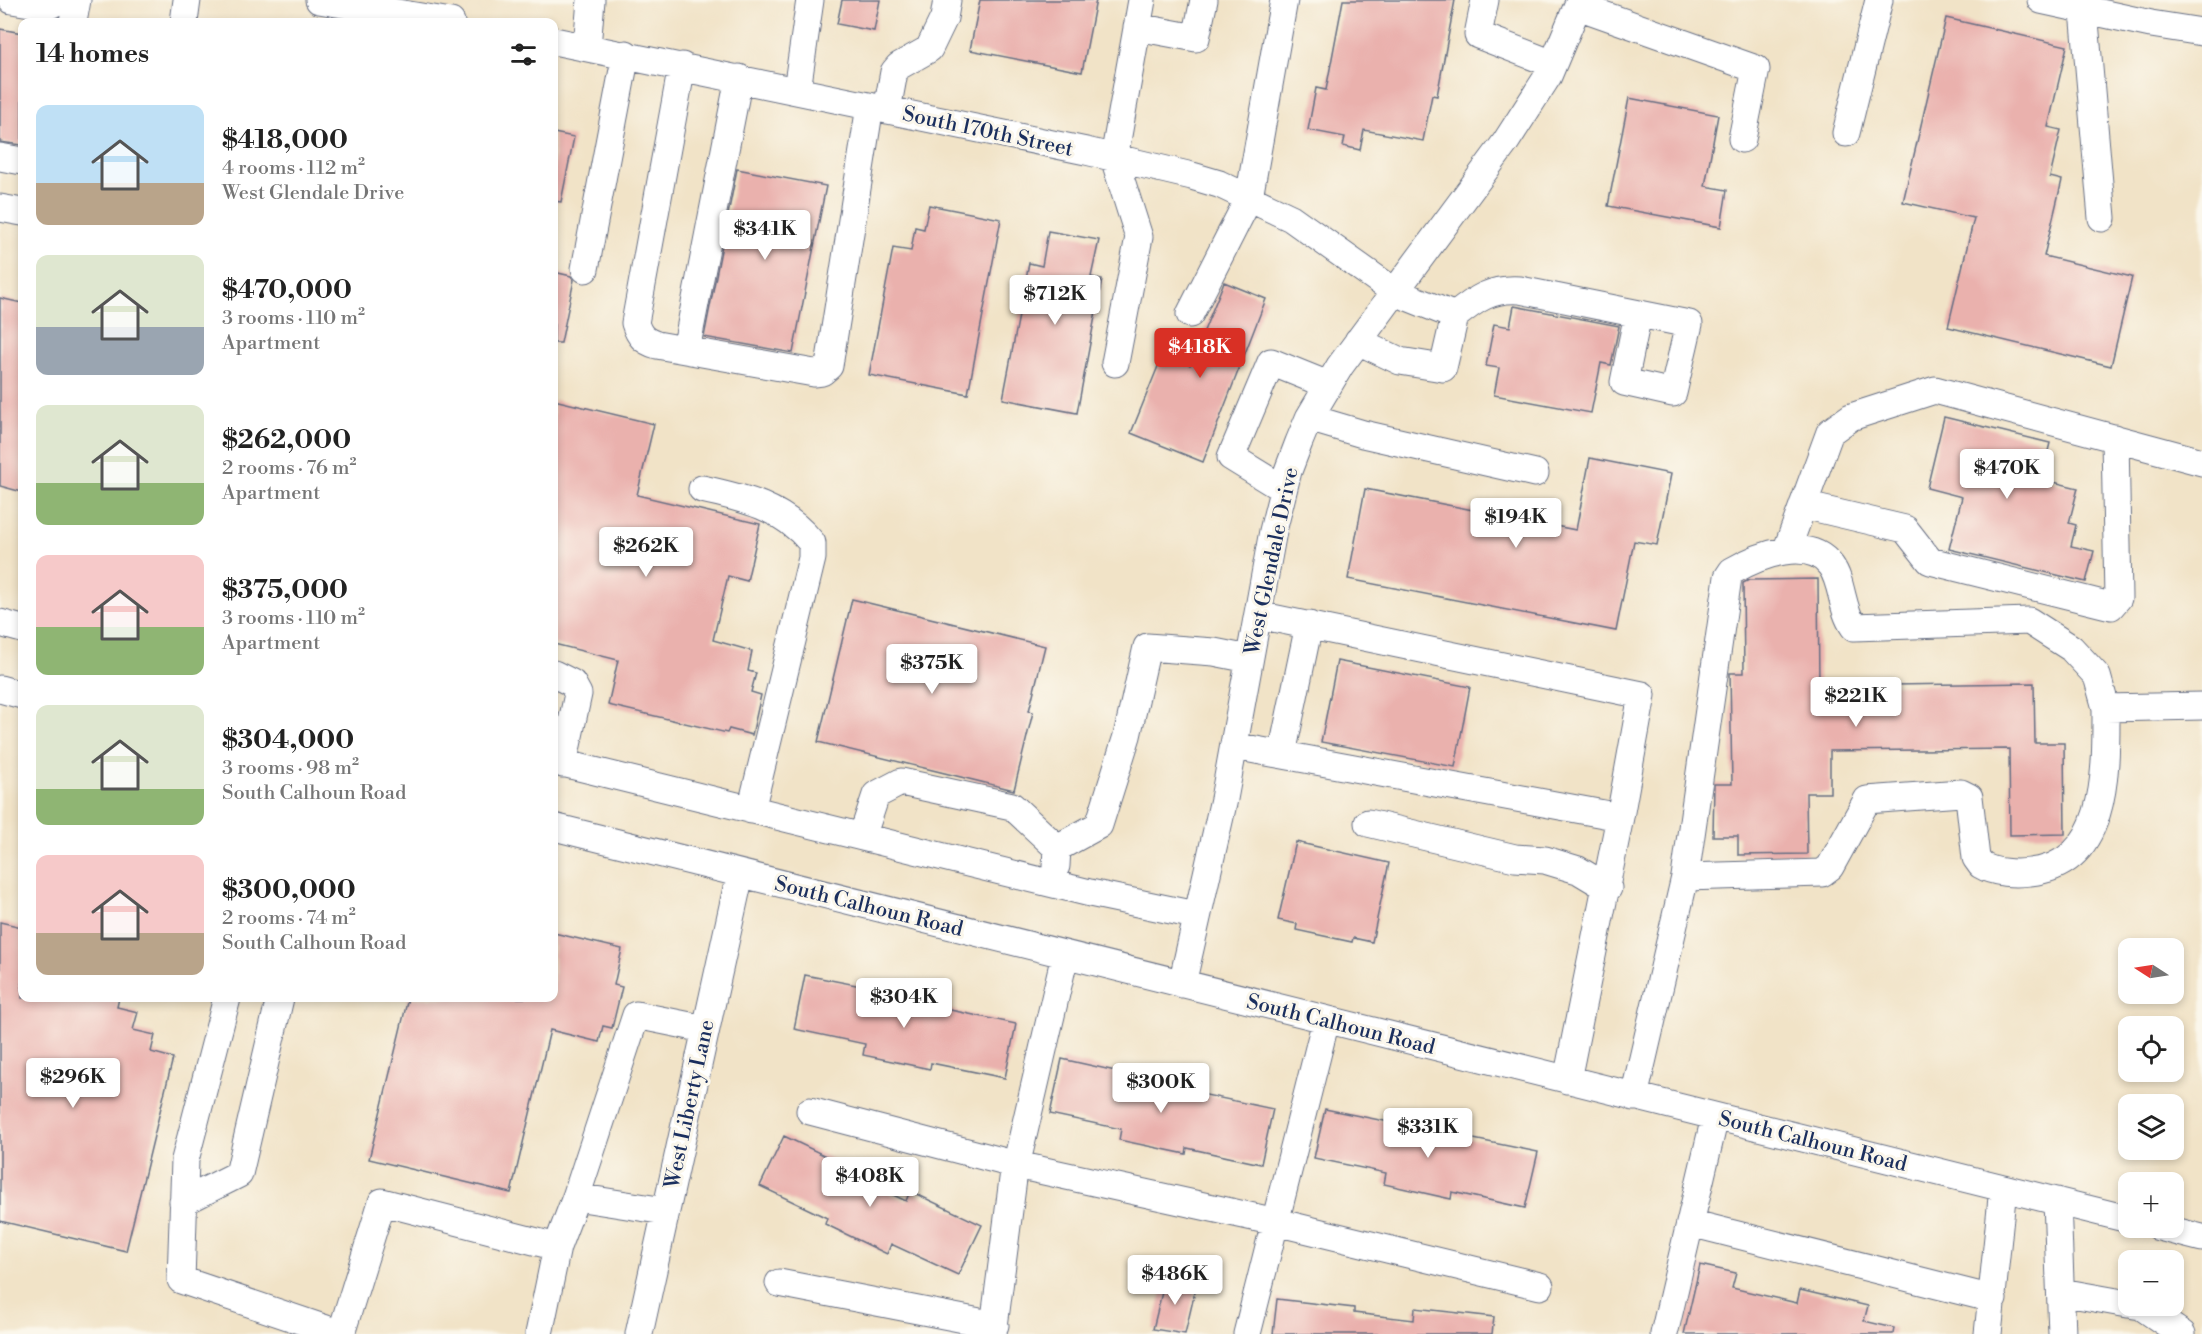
<!DOCTYPE html>
<meta charset="utf-8">
<style>
:root{--surface:#fff;--page:#f6f6f6;--text:#222;--muted:#767676;--accent:#d93025}
body{margin:0;font-family:"Libre Bodoni",serif;background:var(--page);color:var(--text);height:100vh;display:flex;flex-direction:column;font-size:22px;white-space:nowrap}
*{box-sizing:border-box;margin:0}
p{font-size:20px;color:var(--muted)}
.icon{flex:none;width:33px;height:33px;fill:none;stroke:currentColor;stroke-width:2;stroke-linecap:round;stroke-linejoin:round}
.map{position:relative;flex:1;overflow:hidden}
.drawer{position:absolute;left:18px;top:18px;width:540px;height:984px;display:flex;flex-direction:column;background:var(--surface);border-radius:12px;box-shadow:0 3px 9px #0003}
.drawer>*{flex:none}
.needle{width:39px;rotate:282deg}
.buttons{position:absolute;left:2118px;top:938px;display:grid;gap:12px}
.buttons a{display:grid;place-items:center;width:66px;height:66px;border-radius:12px;background:var(--surface);box-shadow:0 3px 9px #0003;font-size:30px}
.price{position:absolute;translate:-50% -51px;padding:0 14px;border-radius:6px;background:#fff;color:#222;font-size:20px;line-height:39px;filter:drop-shadow(0 2px 3px #0008)}
.price::after{content:'';position:absolute;left:50%;top:36px;width:18px;height:14px;margin-left:-9px;background:inherit;clip-path:polygon(0 0,100% 0,50% 100%)}
.price.on{background:var(--accent);color:#fff}
ul{padding:0;list-style:none}
li{display:flex;align-items:center;gap:18px;height:150px;padding:0 18px}
li span{display:grid;place-items:center;flex:none;width:168px;height:120px;border-radius:12px;color:#555}
li>.icon{margin-inline-start:auto}
span .icon{width:72px;height:72px;fill:#fffc;stroke-width:1}
li b{font-size:26px}
h2{display:flex;justify-content:space-between;align-items:center;height:72px;padding:0 18px;font-size:26px}
.map>svg:first-child{display:block}
.building{fill:#eab1ad}
.lines{fill:none;stroke-linecap:round;stroke-linejoin:round}
.minor-casing{stroke:#666e83;stroke-width:29}
.minor{stroke:#fff;stroke-width:27}
.labels{text-anchor:middle;stroke-width:6;stroke-linejoin:round;paint-order:stroke}
.street-label{font-size:21px;fill:#1b2f5e;stroke:#fbf7ec}
</style>
<div class="map">
<svg width="2202" height="1334" viewBox="0 0 2202 1334">
<rect width="100%" height="100%" fill="#fbf7ec"/>
<filter id="ink" filterUnits="userSpaceOnUse"><feTurbulence type="fractalNoise" baseFrequency=".0167" numOctaves="2"/><feDisplacementMap in="SourceGraphic" scale="12" xChannelSelector="R" yChannelSelector="G"/><feConvolveMatrix kernelMatrix="1 2 1 2 8 2 1 2 1" color-interpolation-filters="sRGB"/></filter>
<filter id="wash" filterUnits="userSpaceOnUse"><feTurbulence type="fractalNoise" baseFrequency=".008" numOctaves="4" result="noise"/><feDisplacementMap in="SourceGraphic" scale="24" xChannelSelector="R" yChannelSelector="G"/><feGaussianBlur stdDeviation="1.35" result="paint"/><feColorMatrix in="noise" values="0 0 0 0 0 0 0 0 0 0 0 0 0 0 0 0 0 1.4 0 .05"/><feComposite in="paint" operator="in"/></filter>
<g filter="url(#wash)">
<rect width="100%" height="100%" fill="#f1e3c7"/>
<g id="blocks">
<!-- building -->
<path class="building" d="M842 0H880L874 31 837 24Z
M980 0H1096L1082 72 970 50Z
M1343 0H1455L1437 96 1432 95 1423 141 1364 130 1360 150 1343 146 1345 137 1308 130 1316 88 1326 90Z
M1946 18 2067 46 2048 127 2061 130 2050 177 2062 180 2044 256 2132 277 2111 366 1948 327 1974 218 1903 202Z
M0 29 22 33V145L0 142Z
M1629 98 1718 115 1705 186 1727 190 1721 227 1608 206Z
M554 133 574 137 561 202 554 201Z
M737 169 826 186 793 353 704 337Z
M929 205 1001 219 968 394 869 375 893 248 911 251 915 227 924 229Z
M1048 231 1099 240 1091 277 1102 279 1077 413 1003 399 1029 263 1042 266Z
M554 272 571 276 574 280 561 343H554Z
M1224 282 1266 299 1203 462 1131 433 1163 354 1190 365Z
M0 298 22 303V492L0 486Z
M1514 306 1619 326 1611 365 1601 363 1591 413 1494 395 1499 368 1486 366 1494 324 1510 327Z
M554 400 654 424 637 495 760 524 747 581 728 576 713 640 752 651 748 671 756 673 751 692 761 695 752 735 729 729 727 733 608 705 618 660 554 644Z
M1944 417 2050 443 2041 479 2078 488 2069 523 2076 525 2071 546 2094 551 2086 582 1949 549 1962 497 1927 488Z
M1590 458 1671 474 1657 545 1634 541 1616 631 1348 579 1365 489 1576 530Z
M1818 579 1819 686 2034 683 2035 743H2064L2065 834 2010 835 2009 749 1830 751V793H1806L1807 854 1738 855V836H1713L1714 784H1732L1730 673H1744L1743 583 1749 580Z
M852 599 1045 646 1029 711 1033 712 1014 790 818 742Z
M1337 661 1470 687 1455 767 1321 742Z
M1296 842 1389 863 1372 942 1353 938 1352 942 1296 930 1297 924 1278 920Z
M0 922 22 927V998H119L117 1007 138 1012 133 1030 155 1035 151 1052 173 1058 126 1251 0 1221Z
M554 933 622 949 614 985 622 987 612 1028 603 1026 599 1042 550 1030 511 1193 369 1159 408 998H554Z
M805 975 882 990 880 1001 940 1014 941 1008 1016 1024 1005 1078 931 1063 930 1069 863 1055 865 1044 794 1029Z
M1062 1059 1138 1076 1136 1086 1195 1099 1197 1093 1273 1109 1261 1164 1187 1148 1186 1154 1119 1140 1121 1129 1050 1114Z
M1325 1109 1538 1152 1525 1208 1452 1192 1451 1199 1384 1184 1386 1173 1314 1158Z
M784 1136 853 1169 850 1175 906 1201 910 1191 982 1225 958 1275 891 1244 887 1254 825 1224 827 1218 760 1186Z
M1700 1265 1736 1273 1732 1288 1797 1303 1800 1290 1868 1306 1864 1321 1894 1328 1893 1334H1684Z
M1166 1276 1197 1283 1185 1334 1153 1329Z
M1277 1299 1354 1308V1313L1414 1320 1415 1308 1494 1317 1492 1334H1273Z"/>
</g>
</g>
<g filter="url(#ink)">
<use href="#blocks" fill-opacity="0" stroke="#666e83" stroke-width="1.5"/>
<g class="lines">
<!-- minor casing -->
<g class="minor-casing">
<path id="minor" d="M12 0 48 6 60 0
M319 0 451 22
M1485 0 1478 35 1553 64
M2041 0 2151 24 2202 32
M1578 6 1756 69 1742 139
M2084 10 2102 218
M73 22 77 0
M184 22 187 0
M1137 27 1196 38 1204 0
M554 41 1086 151 1192 176 1219 184 1291 218 1395 292 1455 316 1443 368 1400 361 1358 341
M587 47 591 0
M682 66 635 323C639 336 644 341 657 345L814 373 822 372 829 366 870 106
M797 90 810 0
M887 110 894 72 899 66 929 49 944 18 947 0
M1846 133 1879 0
M0 157 22 161
M0 208 22 212
M585 269 626 54
M1190 314 1249 198 1284 0
M1455 316C1476 299 1491 288 1520 290L1689 324 1673 393 1624 382 1638 314
M686 350 739 78
M1115 363 1139 237 1114 158 1142 0
M1309 418 1363 434 1535 473
M702 489C744 498 783 507 812 543V558L751 810
M1283 489 1231 457 1271 362 1328 385
M1803 505 1905 529 1930 561 2111 606 2118 598 2115 438
M1787 549 1830 432 1851 417 1935 390 2202 462
M0 623 22 629
M554 674 572 683 578 694 563 764
M0 689 22 695
M1234 746 1620 817 1642 695 1258 615
M1282 754 1309 625
M554 761 1090 893 1195 915
M1368 823 1515 858 1545 860 1578 870 1608 888
M554 827 2128 1219
M862 837 876 795 901 782 1012 806 1057 848 1056 866
M1057 848 1099 825 1127 736 1147 647 1214 652 1249 659
M1685 877 1822 873 1830 867 1867 800 1961 793 1969 797 1976 858 1981 865C1994 873 2015 874 2030 872 2109 864 2106 769 2106 708
M1182 984 1224 799 1273 531 1288 471 1299 442 1309 418 1340 366 1505 143 1548 76 1580 0
M227 998 185 1160 181 1280 341 1334
M1567 1080 1620 817
M1634 1097 1685 877 1728 577 1732 571C1758 556 1809 535 1831 566 1843 583 1841 609 1854 627L2029 621 2071 648 2097 676 2106 708 2202 706
M810 1111 1017 1165 1276 1222 1540 1286
M576 1197 636 1015 705 1029
M2057 1201 2062 1334
M183 1202 239 1174 280 998
M1690 1223 1993 1299
M2159 1227 2202 1238
M557 1247 576 1197 665 1211
M779 1283 995 1325
M2061 1292 2128 1304
M2134 1305 2141 1306 2182 1334
M341 1334 382 1202 557 1247 539 1334
M639 1334 740 874
M993 1334 1013 1179 1065 955
M1247 1334 1326 1020
M1664 1334 1715 1117
M1988 1334 2003 1188"/>
</g>
<!-- minor -->
<use href="#minor" class="minor"/>
</g>
</g>
<g class="labels">
<!-- street labels -->
<g class="street-label">
<text transform="translate(988 131) rotate(12)" y="7">South 170th Street</text>
<text transform="translate(1271 561) rotate(-78)" y="7">West Glendale Drive</text>
<text transform="translate(869 906) rotate(14)" y="7">South Calhoun Road</text>
<text transform="translate(1341 1024) rotate(14)" y="7">South Calhoun Road</text>
<text transform="translate(689 1104) rotate(-78)" y="7">West Liberty Lane</text>
<text transform="translate(1813 1141) rotate(14)" y="7">South Calhoun Road</text>
</g>
</g>
</svg>
<div class="buttons">
<a><svg class="needle" viewBox="-14 -14 28 28"><path d="M0-13l5 13h-10z" fill="#e53935"/><path d="M0 13l5-13h-10z" fill="#767676"/></svg></a>
<a><svg class="icon" aria-label="locate" viewBox="0 0 24 24"><circle cx="12" cy="12" r="6"/><path d="M12 2v4M12 18v4M2 12h4M18 12h4"/></svg></a>
<a><svg class="icon" aria-label="layers" viewBox="0 0 24 24"><path d="M12 4l9 5-9 5-9-5zM3 14l9 5 9-5"/></svg></a>
<a>+</a>
<a>−</a>
</div>
<b class="price" style="left:765px;top:261px">$341K</b>
<b class="price" style="left:1055px;top:326px">$712K</b>
<b class="price on" style="left:1200px;top:379px">$418K</b>
<b class="price" style="left:2007px;top:500px">$470K</b>
<b class="price" style="left:1516px;top:549px">$194K</b>
<b class="price" style="left:646px;top:578px">$262K</b>
<b class="price" style="left:932px;top:695px">$375K</b>
<b class="price" style="left:1856px;top:728px">$221K</b>
<b class="price" style="left:904px;top:1029px">$304K</b>
<b class="price" style="left:73px;top:1109px">$296K</b>
<b class="price" style="left:1161px;top:1114px">$300K</b>
<b class="price" style="left:1428px;top:1159px">$331K</b>
<b class="price" style="left:870px;top:1208px">$408K</b>
<b class="price" style="left:1175px;top:1306px">$486K</b>
<section class="drawer">
<h2>14 homes<svg class="icon" aria-label="filters" viewBox="0 0 24 24"><path d="M4 7h16M4 17h16"/><circle cx="9" cy="7" r="2"/><circle cx="15" cy="17" r="2"/></svg></h2>
<ul>
<li><span style="background:linear-gradient(#bfe0f5 65%,#b9a48a 0)"><svg class="icon" aria-label="home" viewBox="0 0 24 24"><path d="M3 11l9-7 9 7M6 9v11h12V9"/></svg></span><div><b>$418,000</b><p>4 rooms · 112 m²</p><p>West Glendale Drive</p></div></li>
<li><span style="background:linear-gradient(#dfe7d0 60%,#9aa5b1 0)"><svg class="icon" aria-label="home" viewBox="0 0 24 24"><path d="M3 11l9-7 9 7M6 9v11h12V9"/></svg></span><div><b>$470,000</b><p>3 rooms · 110 m²</p><p>Apartment</p></div></li>
<li><span style="background:linear-gradient(#dfe7d0 65%,#8fb573 0)"><svg class="icon" aria-label="home" viewBox="0 0 24 24"><path d="M3 11l9-7 9 7M6 9v11h12V9"/></svg></span><div><b>$262,000</b><p>2 rooms · 76 m²</p><p>Apartment</p></div></li>
<li><span style="background:linear-gradient(#f6c9c9 60%,#8fb573 0)"><svg class="icon" aria-label="home" viewBox="0 0 24 24"><path d="M3 11l9-7 9 7M6 9v11h12V9"/></svg></span><div><b>$375,000</b><p>3 rooms · 110 m²</p><p>Apartment</p></div></li>
<li><span style="background:linear-gradient(#dfe7d0 70%,#8fb573 0)"><svg class="icon" aria-label="home" viewBox="0 0 24 24"><path d="M3 11l9-7 9 7M6 9v11h12V9"/></svg></span><div><b>$304,000</b><p>3 rooms · 98 m²</p><p>South Calhoun Road</p></div></li>
<li><span style="background:linear-gradient(#f6c9c9 65%,#b9a48a 0)"><svg class="icon" aria-label="home" viewBox="0 0 24 24"><path d="M3 11l9-7 9 7M6 9v11h12V9"/></svg></span><div><b>$300,000</b><p>2 rooms · 74 m²</p><p>South Calhoun Road</p></div></li>
</ul>
</section>
</div>
